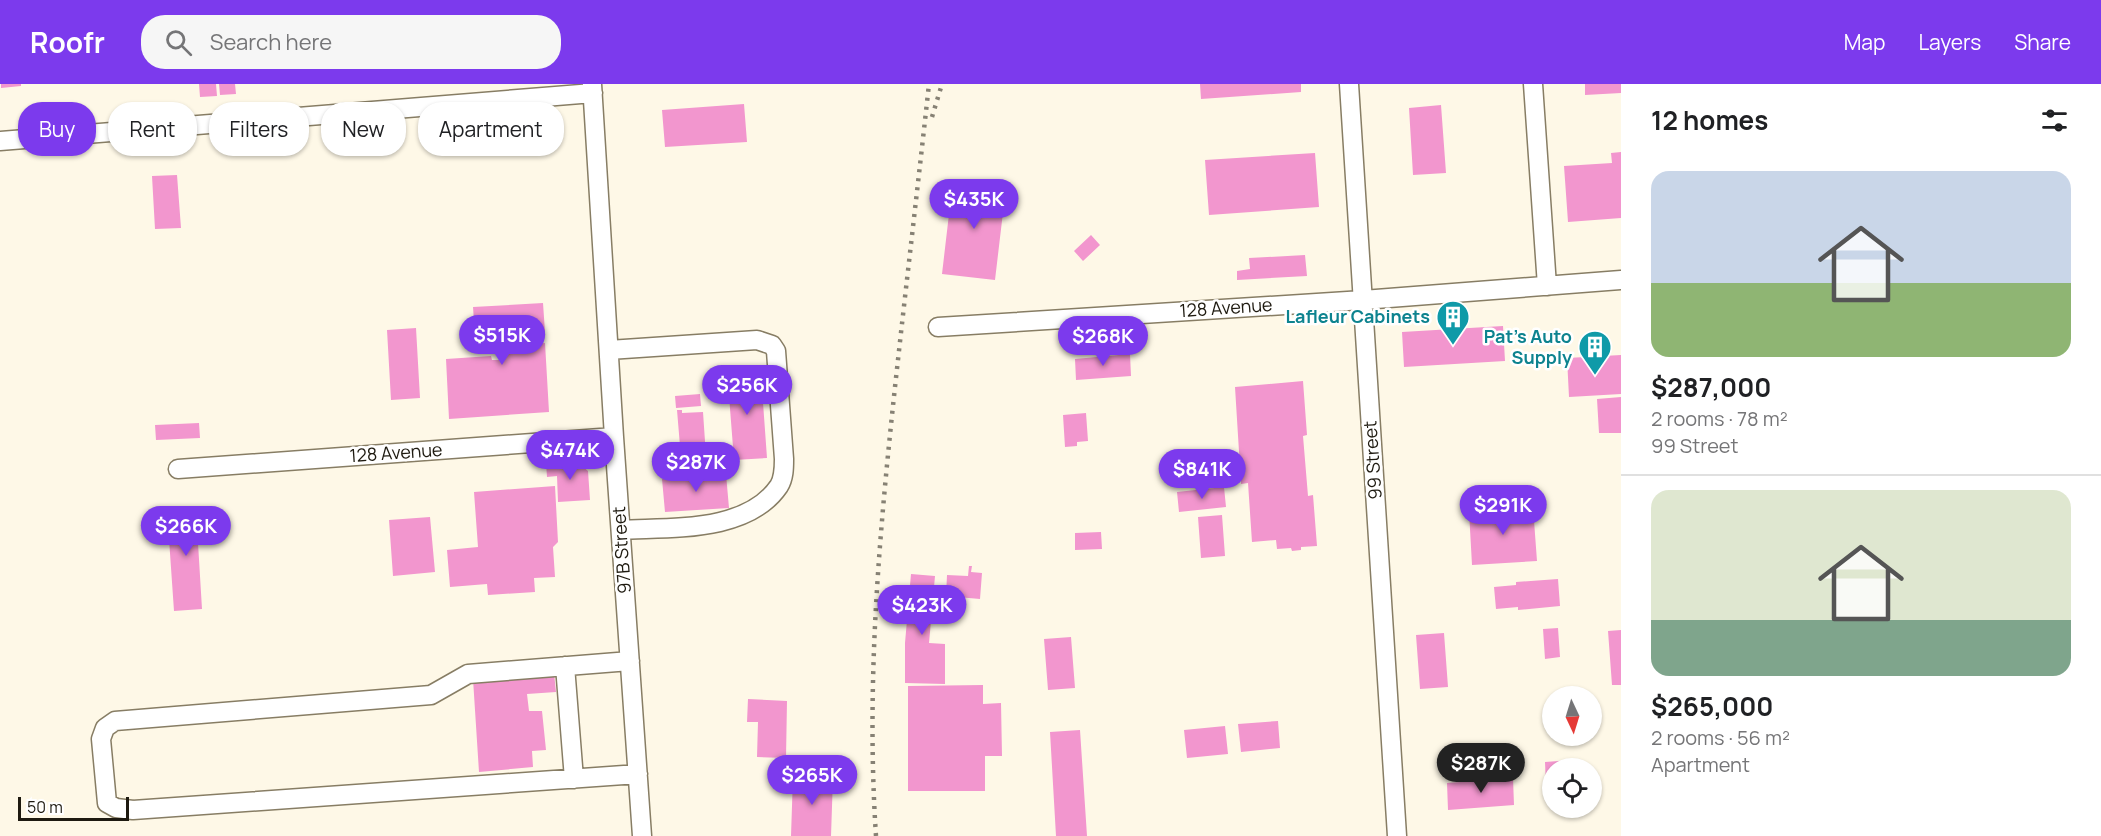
<!DOCTYPE html>
<meta charset="utf-8">
<style>
:root{--surface:#fff;--page:#f6f6f6;--text:#202124;--muted:#757577;--line:#e0e0e0;--accent:#7c3aed}
body{margin:0;font-family:Manrope,sans-serif;background:var(--page);color:var(--text);height:100vh;display:flex;flex-direction:column;font-size:22px;white-space:nowrap}
*{box-sizing:border-box;margin:0}
p{font-size:20px;color:var(--muted)}
.icon{flex:none;width:33px;height:33px;fill:none;stroke:currentColor;stroke-width:2;stroke-linecap:round;stroke-linejoin:round}
.map{position:relative;flex:1;overflow:hidden}
.panel{display:flex;flex-direction:column;background:var(--surface);width:480px}
.panel>*{flex:none}
.hud{position:absolute;left:18px;top:18px;width:570px;height:54px;display:flex;gap:12px}
.needle{width:39px;rotate:176deg}
.buttons{position:absolute;left:1542px;top:602px;display:grid;gap:12px}
.buttons a{display:grid;place-items:center;width:60px;height:60px;border-radius:50%;background:var(--surface);box-shadow:0 2px 4px #0004;font-size:30px}
.scale{position:absolute;left:18px;bottom:15px;width:111px;box-sizing:border-box;padding-left:6px;border:3px solid #1e1a10;border-top:0;font-size:16px;line-height:21px;white-space:nowrap;color:#1e1a10;-webkit-text-stroke:4px #fff;paint-order:stroke}
.price{position:absolute;translate:-50% -51px;padding:0 14px;border-radius:21px;background:var(--accent);color:#fff;font-size:20px;line-height:39px;filter:drop-shadow(0 2px 3px #0008)}
.price::after{content:'';position:absolute;left:50%;top:36px;width:18px;height:14px;margin-left:-9px;background:inherit;clip-path:polygon(0 0,100% 0,50% 100%)}
.price.active{background:#222;color:#fff}
ul{padding:0;list-style:none}
li{display:grid;align-content:center;gap:12px;height:318px;padding:0 30px}
li+li{border-top:2px solid var(--line)}
li span{display:grid;place-items:center;height:186px;border-radius:18px;color:#555}
li>.icon{margin-inline-start:auto}
span .icon{width:108px;height:108px;fill:#fffc;stroke-width:1}
li b{font-size:26px}
h2{display:flex;justify-content:space-between;align-items:center;height:72px;padding:0 30px;font-size:26px}
.tag{padding:0 21px;border-radius:24px;background:var(--surface);box-shadow:0 2px 4px #0004;font-size:21px;line-height:54px}
.tag.active{background:var(--accent);color:#fff}
header{display:flex;align-items:center;gap:36px;box-sizing:border-box;height:84px;padding:0 30px;background:var(--accent);color:#fff}
header strong{font-size:28px}
nav{display:flex;gap:33px;margin-inline-start:auto;font-size:21px}
.search{width:420px;height:54px;background:var(--page);display:flex;align-items:center;gap:15px;box-sizing:border-box;padding:0 21px;border-radius:24px;color:var(--muted);font-size:22px}
main{display:flex;flex:1;min-height:0}
.map>svg:first-child{display:block}
.building{fill:#f296ce}
.lines{fill:none;stroke-linecap:round;stroke-linejoin:round}
.minor-casing{stroke:#877d64;stroke-width:21}
.minor{stroke:#fff;stroke-width:18}
.rail{stroke:#868174;stroke-width:4.5;stroke-dasharray:3 6;stroke-linecap:butt}
.labels{text-anchor:middle;stroke-width:5;stroke-linejoin:round;paint-order:stroke}
.street-label{font-size:18px;fill:#1e1a10;stroke:#fff}
.culture-label{font-size:18px;font-weight:bold;fill:#0d838f;stroke:#fff;text-anchor:end}
</style>
<header>
<strong>Roofr</strong>
<div class="search"><svg class="icon" aria-label="search" viewBox="0 0 24 24"><circle cx="10" cy="10" r="6"/><path d="M15 15l6 6"/></svg>Search here</div>
<nav><a>Map</a><a>Layers</a><a>Share</a></nav>
</header>
<main>
<div class="map">
<svg width="1621" height="752" viewBox="0 0 1621 752">
<rect width="100%" height="100%" fill="#fef8e7"/>
<!-- building -->
<path class="building" d="M1 0H21V2L1 4Z
M199 0H216L217 12 200 13Z
M219 0H235L236 10 220 11Z
M1200 0H1301V8L1201 15Z
M1585 0H1621V9L1585 11Z
M744 20 747 58 665 63 662 26Z
M1441 21 1446 89 1413 91 1409 24Z
M1621 68V134L1568 138 1564 82 1612 79 1611 69Z
M1315 69 1319 123 1209 131 1205 76Z
M177 91 181 144 155 145 152 92Z
M953 96 1006 103 995 196 942 190Z
M1091 151 1100 161 1083 177 1074 167Z
M1305 171 1307 192 1237 196V187L1250 185 1249 174Z
M543 219 545 248 531 249 532 260 545 259 549 328 449 335 446 275 491 272 492 276H500L499 263H492L491 251 475 252 473 223Z
M1503 242 1505 277 1404 283 1402 248Z
M416 244 420 314 391 316 387 246Z
M1130 270 1131 292 1076 296 1075 275Z
M1621 271V310L1569 313 1567 274Z
M741 285 742 293 761 291 767 374 734 376 727 286Z
M1303 297 1307 351 1303 352 1308 412 1313 411 1317 462 1301 463V466L1292 467 1291 464 1277 465 1276 456 1252 458 1248 399 1241 400 1235 303Z
M700 310 701 322 676 324 675 312Z
M1621 313V349H1599L1597 315Z
M677 326H682V329L703 328 706 372 681 374Z
M1086 329 1088 357 1077 358V362L1065 363 1063 331Z
M199 339 200 354 156 356 155 341Z
M576 377 588 387 590 416 558 418 557 392 547 393 546 379Z
M726 390 729 424 665 428 662 395Z
M555 402 558 458 553 463 555 493 534 494 535 508 488 511 487 500 450 503 447 466 478 463 474 408Z
M1224 403 1226 423 1179 428 1177 408Z
M1533 423 1537 477 1472 481 1469 427Z
M203 424 205 459H198L202 525 174 527 167 426Z
M1222 431 1225 472 1201 474 1198 433Z
M430 433 435 488 393 492 389 436Z
M1101 448 1102 465 1075 466V449Z
M969 482H972L971 488 982 489 980 515 946 512 947 491 968 492Z
M911 490 935 492 929 559 945 560V600L905 599V559Z
M1558 495 1560 522 1518 526V523L1496 525 1494 503 1516 501V498Z
M1558 544 1560 573 1545 575 1543 545Z
M1621 546V601H1612L1608 547Z
M1444 549 1448 603 1420 605 1416 551Z
M1071 553 1075 604 1048 606 1044 555Z
M554 589 556 608 527 610 529 627H542L546 666 532 667 533 683 479 688 473 595Z
M983 601V620L1001 619 1002 672H985V707H908V602Z
M748 615 787 617 786 674 757 673 758 638H747Z
M1278 637 1280 664 1241 668 1238 640Z
M1225 642 1228 670 1187 674 1184 646Z
M1080 646 1087 752H1056L1050 648Z
M1572 676 1573 684H1552V702L1546 703 1545 678Z
M793 692 833 693 831 752H791Z
M1513 694 1514 721 1448 726 1447 699Z"/>
<g class="lines">
<!-- minor casing -->
<g class="minor-casing">
<path id="minor" d="M592 0 614 353 642 752
M1349 0 1397 752
M1533 0 1547 202
M0 57 593 9
M938 243 1363 216 1621 196
M609 266 757 256 772 261 776 267 784 375C784 384 784 394 779 402 747 449 671 443 621 446
M178 385 614 353
M630 577 468 590 431 611 115 637 105 644 101 655 107 719 116 724 133 726 638 690
M565 582 574 695"/>
</g>
<!-- minor -->
<use href="#minor" class="minor"/>
<!-- rail -->
<path class="rail" d="M932 33 942 0
M876 752C866 601 879 452 895 303 906 202 918 101 929 0"/>
</g>
<!-- icons -->
<defs>
<g id="building-pin" transform="scale(1.725)"><path d="M0 17L-7.5 6A9.5 9.5 0 1 1 7.5 6Z" fill="#0f9aa8" stroke="#fff"/><path d="M-4-6H4V6H1V3H-1V6H-4ZM-2.5-4.3h1.7v1.8h-1.7ZM.8-4.3h1.7v1.8H.8ZM-2.5-1h1.7V.8h-1.7ZM.8-1h1.7V.8H.8Z" fill="#fff"/></g>
</defs>
<g fill-rule="evenodd">
<use href="#building-pin" x="1453" y="233"/>
<use href="#building-pin" x="1595" y="263"/>
</g>
<g class="labels">
<!-- street labels -->
<g class="street-label">
<text transform="translate(1226 224) rotate(-4)" y="6">128 Avenue</text>
<text transform="translate(396 369) rotate(-4)" y="6">128 Avenue</text>
<text transform="translate(1373 376) rotate(-94)" y="6">99 Street</text>
<text transform="translate(622 466) rotate(-94)" y="6">97B Street</text>
</g>
<!-- culture labels -->
<g class="culture-label">
<text x="1430" y="239">Lafleur Cabinets</text>
<text x="1572" y="259">Pat's Auto<tspan x="1572" dy="21">Supply</tspan></text>
</g>
</g>
</svg>
<div class="buttons">
<a><svg class="needle" viewBox="-14 -14 28 28"><path d="M0-13l5 13h-10z" fill="#e53935"/><path d="M0 13l5-13h-10z" fill="#757577"/></svg></a>
<a><svg class="icon" aria-label="locate" viewBox="0 0 24 24"><circle cx="12" cy="12" r="6"/><path d="M12 2v4M12 18v4M2 12h4M18 12h4"/></svg></a>
</div>
<div class="scale">50 m</div>
<b class="price" style="left:974px;top:146px">$435K</b>
<b class="price" style="left:502px;top:282px">$515K</b>
<b class="price" style="left:1103px;top:283px">$268K</b>
<b class="price" style="left:747px;top:332px">$256K</b>
<b class="price" style="left:570px;top:397px">$474K</b>
<b class="price" style="left:696px;top:409px">$287K</b>
<b class="price" style="left:1202px;top:416px">$841K</b>
<b class="price" style="left:1503px;top:452px">$291K</b>
<b class="price" style="left:186px;top:473px">$266K</b>
<b class="price" style="left:922px;top:552px">$423K</b>
<b class="price active" style="left:1481px;top:710px">$287K</b>
<b class="price" style="left:812px;top:722px">$265K</b>
<div class="hud">
<a class="tag active">Buy</a>
<a class="tag">Rent</a>
<a class="tag">Filters</a>
<a class="tag">New</a>
<a class="tag">Apartment</a>
</div>
</div>
<section class="panel">
<h2>12 homes<svg class="icon" aria-label="filters" viewBox="0 0 24 24"><path d="M4 7h16M4 17h16"/><circle cx="9" cy="7" r="2"/><circle cx="15" cy="17" r="2"/></svg></h2>
<ul>
<li><span style="background:linear-gradient(#c9d6e8 60%,#8fb573 0)"><svg class="icon" aria-label="home" viewBox="0 0 24 24"><path d="M3 11l9-7 9 7M6 9v11h12V9"/></svg></span><div><b>$287,000</b><p>2 rooms · 78 m²</p><p>99 Street</p></div></li>
<li><span style="background:linear-gradient(#dfe7d0 70%,#7fa58c 0)"><svg class="icon" aria-label="home" viewBox="0 0 24 24"><path d="M3 11l9-7 9 7M6 9v11h12V9"/></svg></span><div><b>$265,000</b><p>2 rooms · 56 m²</p><p>Apartment</p></div></li>
</ul>
</section>
</main>
